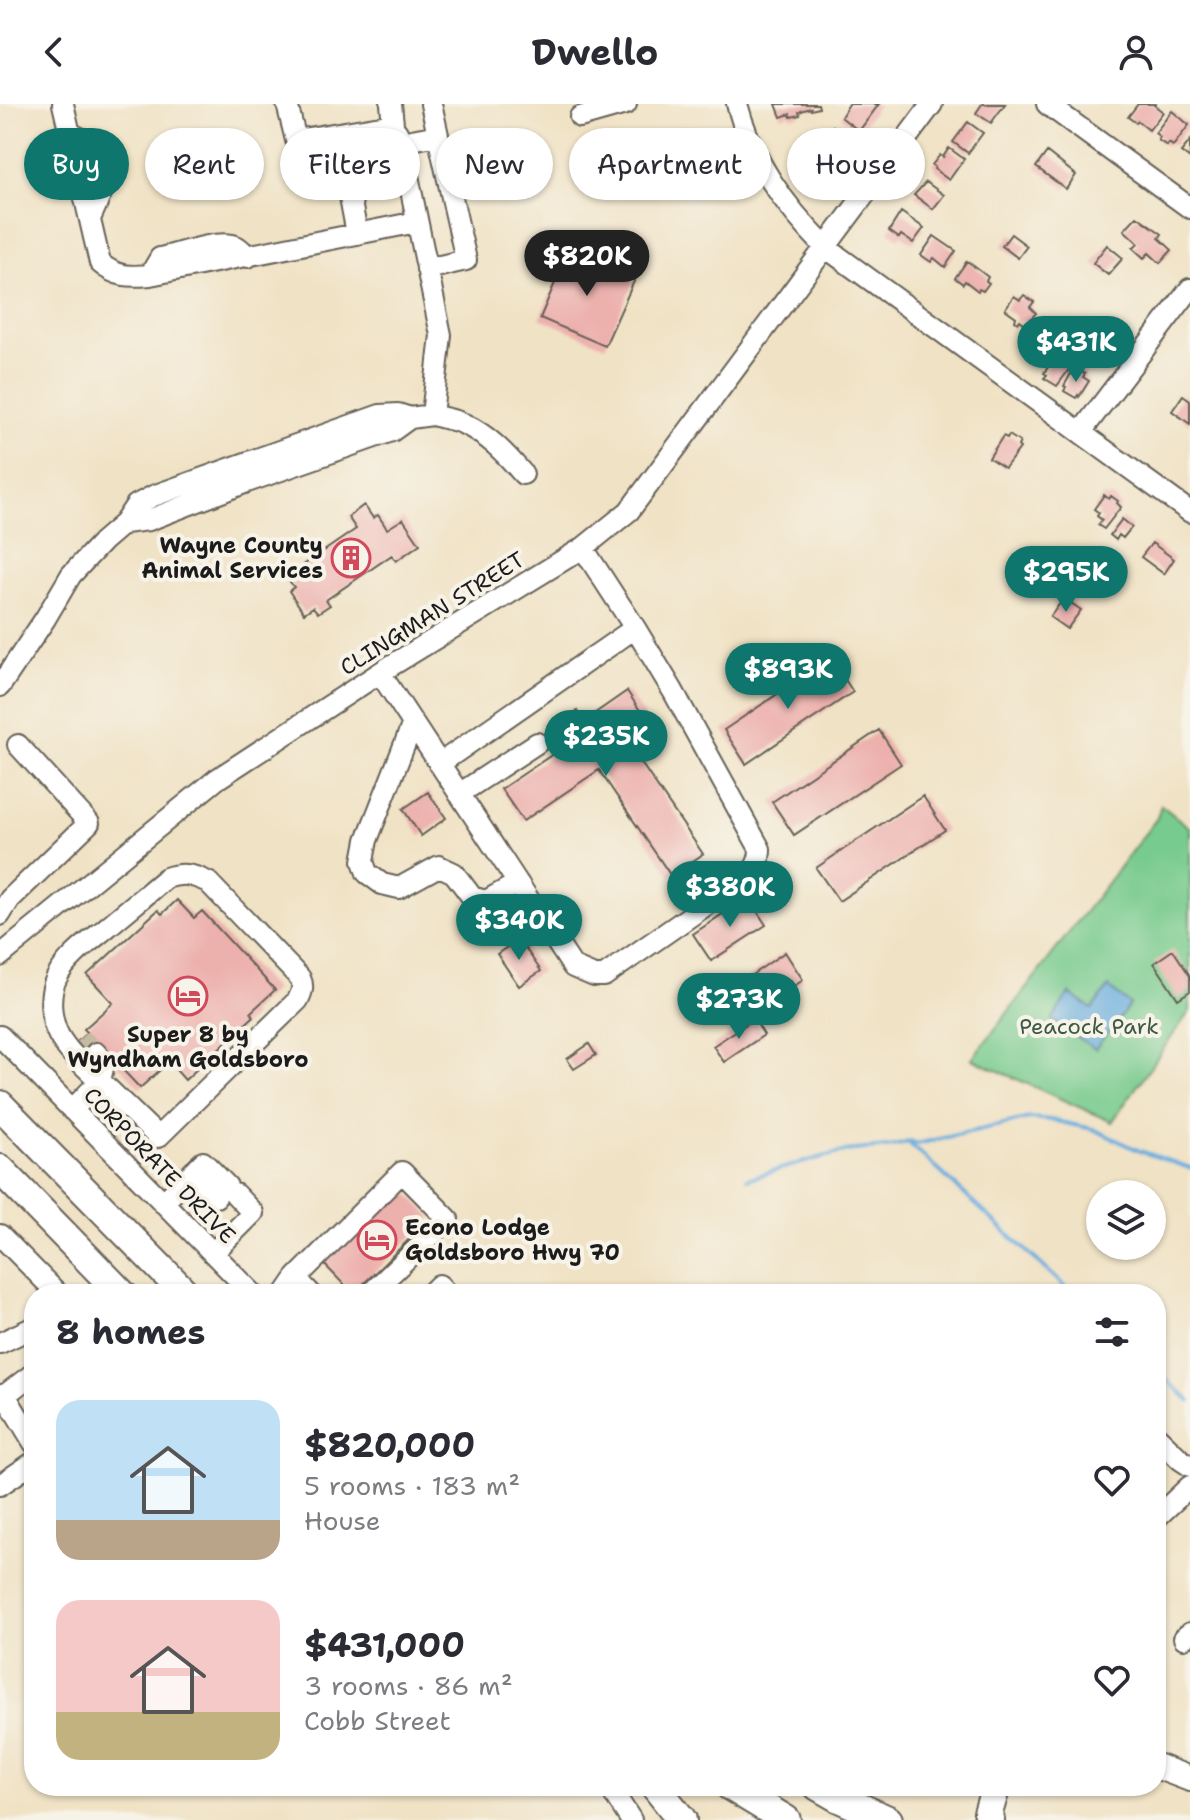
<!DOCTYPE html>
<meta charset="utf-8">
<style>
:root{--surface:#fff;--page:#f2f2f3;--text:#2b2b33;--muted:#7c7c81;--accent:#0f766e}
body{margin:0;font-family:"Shantell Sans",sans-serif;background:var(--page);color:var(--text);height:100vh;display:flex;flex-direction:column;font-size:30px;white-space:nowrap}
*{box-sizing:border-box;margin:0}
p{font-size:26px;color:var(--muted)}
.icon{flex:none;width:44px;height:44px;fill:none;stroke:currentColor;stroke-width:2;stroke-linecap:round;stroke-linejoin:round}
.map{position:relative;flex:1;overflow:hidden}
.sheet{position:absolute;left:24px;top:1180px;width:1142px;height:512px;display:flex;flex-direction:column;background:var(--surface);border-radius:32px;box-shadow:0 2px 6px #0004}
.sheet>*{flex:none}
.top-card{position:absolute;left:24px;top:24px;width:1142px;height:72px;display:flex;gap:16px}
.fabs{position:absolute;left:1086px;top:1076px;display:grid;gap:16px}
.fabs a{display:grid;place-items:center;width:80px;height:80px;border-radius:50%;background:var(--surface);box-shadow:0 2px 6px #0004;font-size:40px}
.price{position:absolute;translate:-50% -68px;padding:0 18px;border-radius:28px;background:var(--accent);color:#fff;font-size:26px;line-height:52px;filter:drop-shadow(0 2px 4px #0008)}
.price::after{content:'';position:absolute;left:50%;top:48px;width:24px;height:18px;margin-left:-12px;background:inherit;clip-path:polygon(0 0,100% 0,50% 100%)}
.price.current{background:#222;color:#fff}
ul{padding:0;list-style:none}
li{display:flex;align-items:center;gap:24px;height:200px;padding:0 32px}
li span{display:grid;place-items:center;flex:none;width:224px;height:160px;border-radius:24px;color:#555}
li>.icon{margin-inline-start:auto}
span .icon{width:96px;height:96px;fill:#fffc;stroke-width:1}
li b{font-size:34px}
h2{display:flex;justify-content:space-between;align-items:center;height:96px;padding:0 32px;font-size:34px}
.pill{padding:0 28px;border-radius:36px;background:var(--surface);box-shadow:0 2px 6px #0004;font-size:28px;line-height:72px}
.pill.current{background:var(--accent);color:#fff}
header{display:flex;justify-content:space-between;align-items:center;height:104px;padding:0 32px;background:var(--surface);font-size:36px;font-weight:700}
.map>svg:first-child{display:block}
.green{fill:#78cb8e;stroke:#4a7455;stroke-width:2}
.water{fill:#69addf;stroke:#42647e;stroke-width:2}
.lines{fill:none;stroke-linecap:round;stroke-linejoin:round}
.stream{stroke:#69addf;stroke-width:4}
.building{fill:#edb1ad}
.minor-tunnel{stroke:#c6baa3;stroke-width:20;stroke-dasharray:20 10;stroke-linecap:butt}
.minor-casing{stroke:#666157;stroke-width:24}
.major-casing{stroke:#666157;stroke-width:28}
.highway-casing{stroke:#666157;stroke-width:32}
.minor{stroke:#fff;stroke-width:20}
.major{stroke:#fff;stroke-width:24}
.highway{stroke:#fff;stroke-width:28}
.labels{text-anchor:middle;stroke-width:8;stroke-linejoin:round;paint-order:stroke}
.poi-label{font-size:22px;font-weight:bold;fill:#1c1c1c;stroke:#f7f3e8;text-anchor:end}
.street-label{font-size:22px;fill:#1c1c1c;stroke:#f7f3e8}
.park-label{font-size:22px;fill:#3c5944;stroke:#f7f3e8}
</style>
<header><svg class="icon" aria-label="back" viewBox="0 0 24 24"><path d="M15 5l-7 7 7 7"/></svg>Dwello<svg class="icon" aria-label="person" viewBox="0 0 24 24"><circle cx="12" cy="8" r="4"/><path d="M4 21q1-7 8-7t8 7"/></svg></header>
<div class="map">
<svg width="1190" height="1716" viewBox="0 0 1190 1716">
<rect width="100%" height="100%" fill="#f7f3e8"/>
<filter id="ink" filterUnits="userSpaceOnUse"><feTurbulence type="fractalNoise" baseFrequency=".0125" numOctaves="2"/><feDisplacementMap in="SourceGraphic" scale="16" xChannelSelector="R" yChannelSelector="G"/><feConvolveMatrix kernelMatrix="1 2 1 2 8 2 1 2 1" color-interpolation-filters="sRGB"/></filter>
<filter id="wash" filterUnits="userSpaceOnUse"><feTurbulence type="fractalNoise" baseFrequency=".006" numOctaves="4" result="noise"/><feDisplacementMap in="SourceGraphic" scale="32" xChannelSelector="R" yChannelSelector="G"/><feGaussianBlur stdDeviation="1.8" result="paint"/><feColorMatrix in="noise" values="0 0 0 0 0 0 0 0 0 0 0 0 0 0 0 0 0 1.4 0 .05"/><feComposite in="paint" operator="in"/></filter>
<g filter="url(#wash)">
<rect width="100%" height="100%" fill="#f0e2c5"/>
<!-- green -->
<path class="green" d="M1161 701 1190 724V907L1112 1018 972 955 1157 714Z"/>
<!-- water -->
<path class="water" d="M1109 883 1130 901 1095 945 1052 916 1069 889 1092 905Z"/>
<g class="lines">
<!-- stream -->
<path class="stream" d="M908 1038 1073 1190
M747 1075C779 1066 811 1055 844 1048 866 1043 889 1046 911 1037L917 1040 1030 1014 1051 1016 1093 1025 1140 1047 1190 1064
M1156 1266 1190 1297"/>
</g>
<g id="blocks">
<!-- building -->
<path class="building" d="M776 0H818L819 4 811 6V4L804 6 799 8 800 11 791 13 790 10 781 13Z
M849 0H879L859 27 841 13Z
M982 0H1005L991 19 976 9Z
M1138 0H1155L1154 1 1163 8 1149 26 1138 17 1136 19 1128 13Z
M1172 7 1189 21 1173 42 1169 39 1167 42 1158 36 1160 33 1155 29Z
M968 18 983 29 968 49 953 38Z
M833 22 848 34 838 47 841 50 836 57 833 55 832 58 834 60 829 67 826 65 815 79 799 67 805 59V56L808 52 809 53 822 36 819 34 823 28 826 30Z
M1190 37V55L1181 48Z
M949 44 964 55 949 76 934 65 935 63 932 61 940 51 943 53Z
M1047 48 1076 71 1066 85 1036 63Z
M926 78 944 91 933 105 914 91Z
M901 108 924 124 913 139 901 131 899 134 889 127Z
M1137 112 1162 130 1159 134 1172 146 1160 159 1149 149 1144 154 1133 144 1138 139 1124 126Z
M1011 130 1027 142 1018 154 1002 142Z
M934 132 956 147 945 163 934 154 931 158 921 151Z
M1107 141 1123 154 1108 171 1093 159Z
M569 146 635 175 605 242 540 214Z
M967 157 988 173 986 177 989 179 983 187 979 185 978 187 965 177 963 180 955 174Z
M1024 191 1034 198 1030 203 1036 209 1026 221 1020 216 1018 219 1015 217 1016 213 1005 205 1014 192 1020 196Z
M1055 253 1061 257 1063 253 1071 259 1069 263 1070 264 1057 282 1044 274 1047 271 1044 269Z
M1077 265 1085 270 1083 273 1089 277 1079 293 1078 291 1076 294 1064 287 1066 283 1064 282 1073 266 1075 268Z
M1183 291 1190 296V320L1172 307Z
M1009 331 1020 338 1018 342 1020 344 1005 364 989 354 1003 332 1007 334Z
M1104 391 1109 395 1111 392 1118 397 1117 399 1121 403 1104 425 1098 421 1102 416 1097 412 1099 409 1094 405Z
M364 401 373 414 378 411 387 425 403 415 420 440 396 457 392 451 326 496 330 501 318 509 313 503 304 509 289 487 294 483 286 473 356 425 348 413Z
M1122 415 1132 423 1123 434 1119 431 1116 436 1110 431Z
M1152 439 1174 455 1164 470 1141 453Z
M1064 494 1081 506 1067 525 1050 513Z
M831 554 853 588 746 660 724 626Z
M627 587 645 614 622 631 703 750 671 772 599 666 523 717 501 685 553 650 541 632 577 607 581 613 585 611 588 614Z
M879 626 901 660 794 731 772 698Z
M428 688 446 714 421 732 403 705Z
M923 692 945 726 839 797 816 764Z
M748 793 766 821 711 857 693 830Z
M177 796 194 814 202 807 275 886 251 908 253 913 185 976 169 958 140 984 102 944 92 953 78 937 87 928 84 925 113 899 87 871 158 806 162 810Z
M519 835 541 867 519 882 497 850Z
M1173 846 1190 872V887L1178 895 1154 859Z
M785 848 803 876 749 913 730 886Z
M754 915 764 931 724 958 713 942Z
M589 940 596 951 574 965 567 955Z
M401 1082 432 1113 353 1190 322 1158Z"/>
</g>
</g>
<g filter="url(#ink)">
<use href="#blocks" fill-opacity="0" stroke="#666157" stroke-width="2"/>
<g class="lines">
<!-- minor-tunnel -->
<path class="minor-tunnel" d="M81 934 96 949"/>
<!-- minor casing -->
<g class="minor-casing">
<path id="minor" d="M63 0 100 159C116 173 130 173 150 171L417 118
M287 0 296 36 393 20 391 0
M737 0C752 57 784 101 825 143L1190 408
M1047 0 1190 104
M580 13 626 0
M397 28 401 38 438 31 431 0
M70 29 88 38 101 90 90 115
M338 29 357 130
M401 38 441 231 432 311C442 314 454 315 464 320 488 331 506 350 523 370
M427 165 466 156 438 31
M150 171 160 154C178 150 215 137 232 141 239 142 243 148 248 153
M410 314 398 310 380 311 153 392 136 401 124 419 149 416 247 378 392 327 410 314 432 311
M1081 328 1190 185
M380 569 573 863 594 872H604L748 772C756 763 760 757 760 745L673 587 635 524 583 444
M0 582 45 515 71 471 103 437 124 419
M413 619 367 736 363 757 367 769 382 780 399 784 439 762 454 769 472 793 486 797 518 779
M439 660 635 524
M459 690 537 639
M0 811 10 795 89 719 18 641
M0 852 217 675 384 566 583 444 629 407 932 0
M0 932 253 1190
M72 1006 100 977C86 963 69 950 59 932 50 915 48 890 57 873 67 854 89 838 105 825 125 808 146 791 166 774 183 768 193 771 208 778L300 874C304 882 302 888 298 896L158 1033 100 977 104 960 96 949
M192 1069 216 1093
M163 1099 203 1058 227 1082
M0 1131 58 1190
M213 1149 253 1109 235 1090
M296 1174 402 1068 448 1115 370 1190
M285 1190 296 1174 311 1190
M430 1190 439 1181 447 1190
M0 1239 34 1223
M0 1291H5L34 1269
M5 1291 34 1339
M1156 1332 1181 1356 1190 1362
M0 1381 34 1358
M1156 1414 1190 1382
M1184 1534 1190 1529
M609 1682 631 1716"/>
</g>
<!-- major casing -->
<g class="major-casing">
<path id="major" d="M1156 1662 1190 1675"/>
</g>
<!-- highway casing -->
<g class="highway-casing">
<path id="highway" d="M0 1001 186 1190
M0 1065 122 1190
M655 1682 682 1716
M730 1682 786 1716
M818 1682 839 1694 888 1716
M990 1716 988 1709 996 1682"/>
</g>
<!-- minor -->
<use href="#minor" class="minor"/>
<!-- major -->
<use href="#major" class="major"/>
<!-- highway -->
<use href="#highway" class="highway"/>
</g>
</g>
<!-- icons -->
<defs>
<g id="building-ring" transform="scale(2)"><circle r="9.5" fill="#f7f3e8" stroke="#d1495b" stroke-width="1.5"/><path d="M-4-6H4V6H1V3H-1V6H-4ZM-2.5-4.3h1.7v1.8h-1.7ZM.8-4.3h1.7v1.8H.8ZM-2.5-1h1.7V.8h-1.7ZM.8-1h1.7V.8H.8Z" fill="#d1495b"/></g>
<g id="hotel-ring" transform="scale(2)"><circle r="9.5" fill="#f7f3e8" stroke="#d1495b" stroke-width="1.5"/><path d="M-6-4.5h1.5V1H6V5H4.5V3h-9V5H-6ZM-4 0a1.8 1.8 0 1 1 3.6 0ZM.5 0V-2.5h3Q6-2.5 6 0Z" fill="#d1495b"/></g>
</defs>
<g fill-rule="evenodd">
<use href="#building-ring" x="351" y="454"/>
<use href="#hotel-ring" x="188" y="892"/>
<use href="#hotel-ring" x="377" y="1136"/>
</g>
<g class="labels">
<!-- poi labels -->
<g class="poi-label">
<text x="323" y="449">Wayne County<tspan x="323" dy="25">Animal Services</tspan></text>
<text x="188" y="938" text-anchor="middle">Super 8 by<tspan x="188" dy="25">Wyndham Goldsboro</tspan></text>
<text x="405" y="1131" text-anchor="start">Econo Lodge<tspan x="405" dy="25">Goldsboro Hwy 70</tspan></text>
</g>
<!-- street labels -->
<g class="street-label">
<text transform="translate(432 509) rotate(-32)" y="8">CLINGMAN STREET</text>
<text transform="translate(160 1061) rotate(46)" y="8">CORPORATE DRIVE</text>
</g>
<!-- park labels -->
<g class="park-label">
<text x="1089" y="930">Peacock Park</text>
</g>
</g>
</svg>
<div class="fabs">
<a><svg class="icon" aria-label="layers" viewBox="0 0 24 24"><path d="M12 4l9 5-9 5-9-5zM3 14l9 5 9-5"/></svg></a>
</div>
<b class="price current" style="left:587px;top:194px">$820K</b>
<b class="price" style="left:1076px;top:280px">$431K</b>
<b class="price" style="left:1066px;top:510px">$295K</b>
<b class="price" style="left:788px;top:607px">$893K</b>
<b class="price" style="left:606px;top:674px">$235K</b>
<b class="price" style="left:730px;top:825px">$380K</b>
<b class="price" style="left:519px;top:858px">$340K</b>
<b class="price" style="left:739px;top:937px">$273K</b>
<div class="top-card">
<a class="pill current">Buy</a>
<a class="pill">Rent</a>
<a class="pill">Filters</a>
<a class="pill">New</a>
<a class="pill">Apartment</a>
<a class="pill">House</a>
</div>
<section class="sheet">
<h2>8 homes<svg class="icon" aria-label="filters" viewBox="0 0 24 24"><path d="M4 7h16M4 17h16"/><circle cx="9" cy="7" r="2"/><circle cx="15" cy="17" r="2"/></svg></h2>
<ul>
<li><span style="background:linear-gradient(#bfe0f5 75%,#b9a48a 0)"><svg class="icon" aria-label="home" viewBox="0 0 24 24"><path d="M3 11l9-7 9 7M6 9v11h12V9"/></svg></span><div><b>$820,000</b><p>5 rooms · 183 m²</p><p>House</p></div><svg class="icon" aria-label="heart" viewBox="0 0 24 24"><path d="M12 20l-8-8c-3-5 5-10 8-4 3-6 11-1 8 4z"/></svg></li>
<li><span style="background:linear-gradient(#f6c9c9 70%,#c2b280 0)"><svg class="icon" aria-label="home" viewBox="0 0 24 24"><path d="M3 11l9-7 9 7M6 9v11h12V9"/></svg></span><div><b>$431,000</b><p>3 rooms · 86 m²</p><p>Cobb Street</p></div><svg class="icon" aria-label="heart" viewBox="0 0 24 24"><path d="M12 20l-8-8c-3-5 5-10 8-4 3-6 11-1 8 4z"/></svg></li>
</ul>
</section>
</div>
